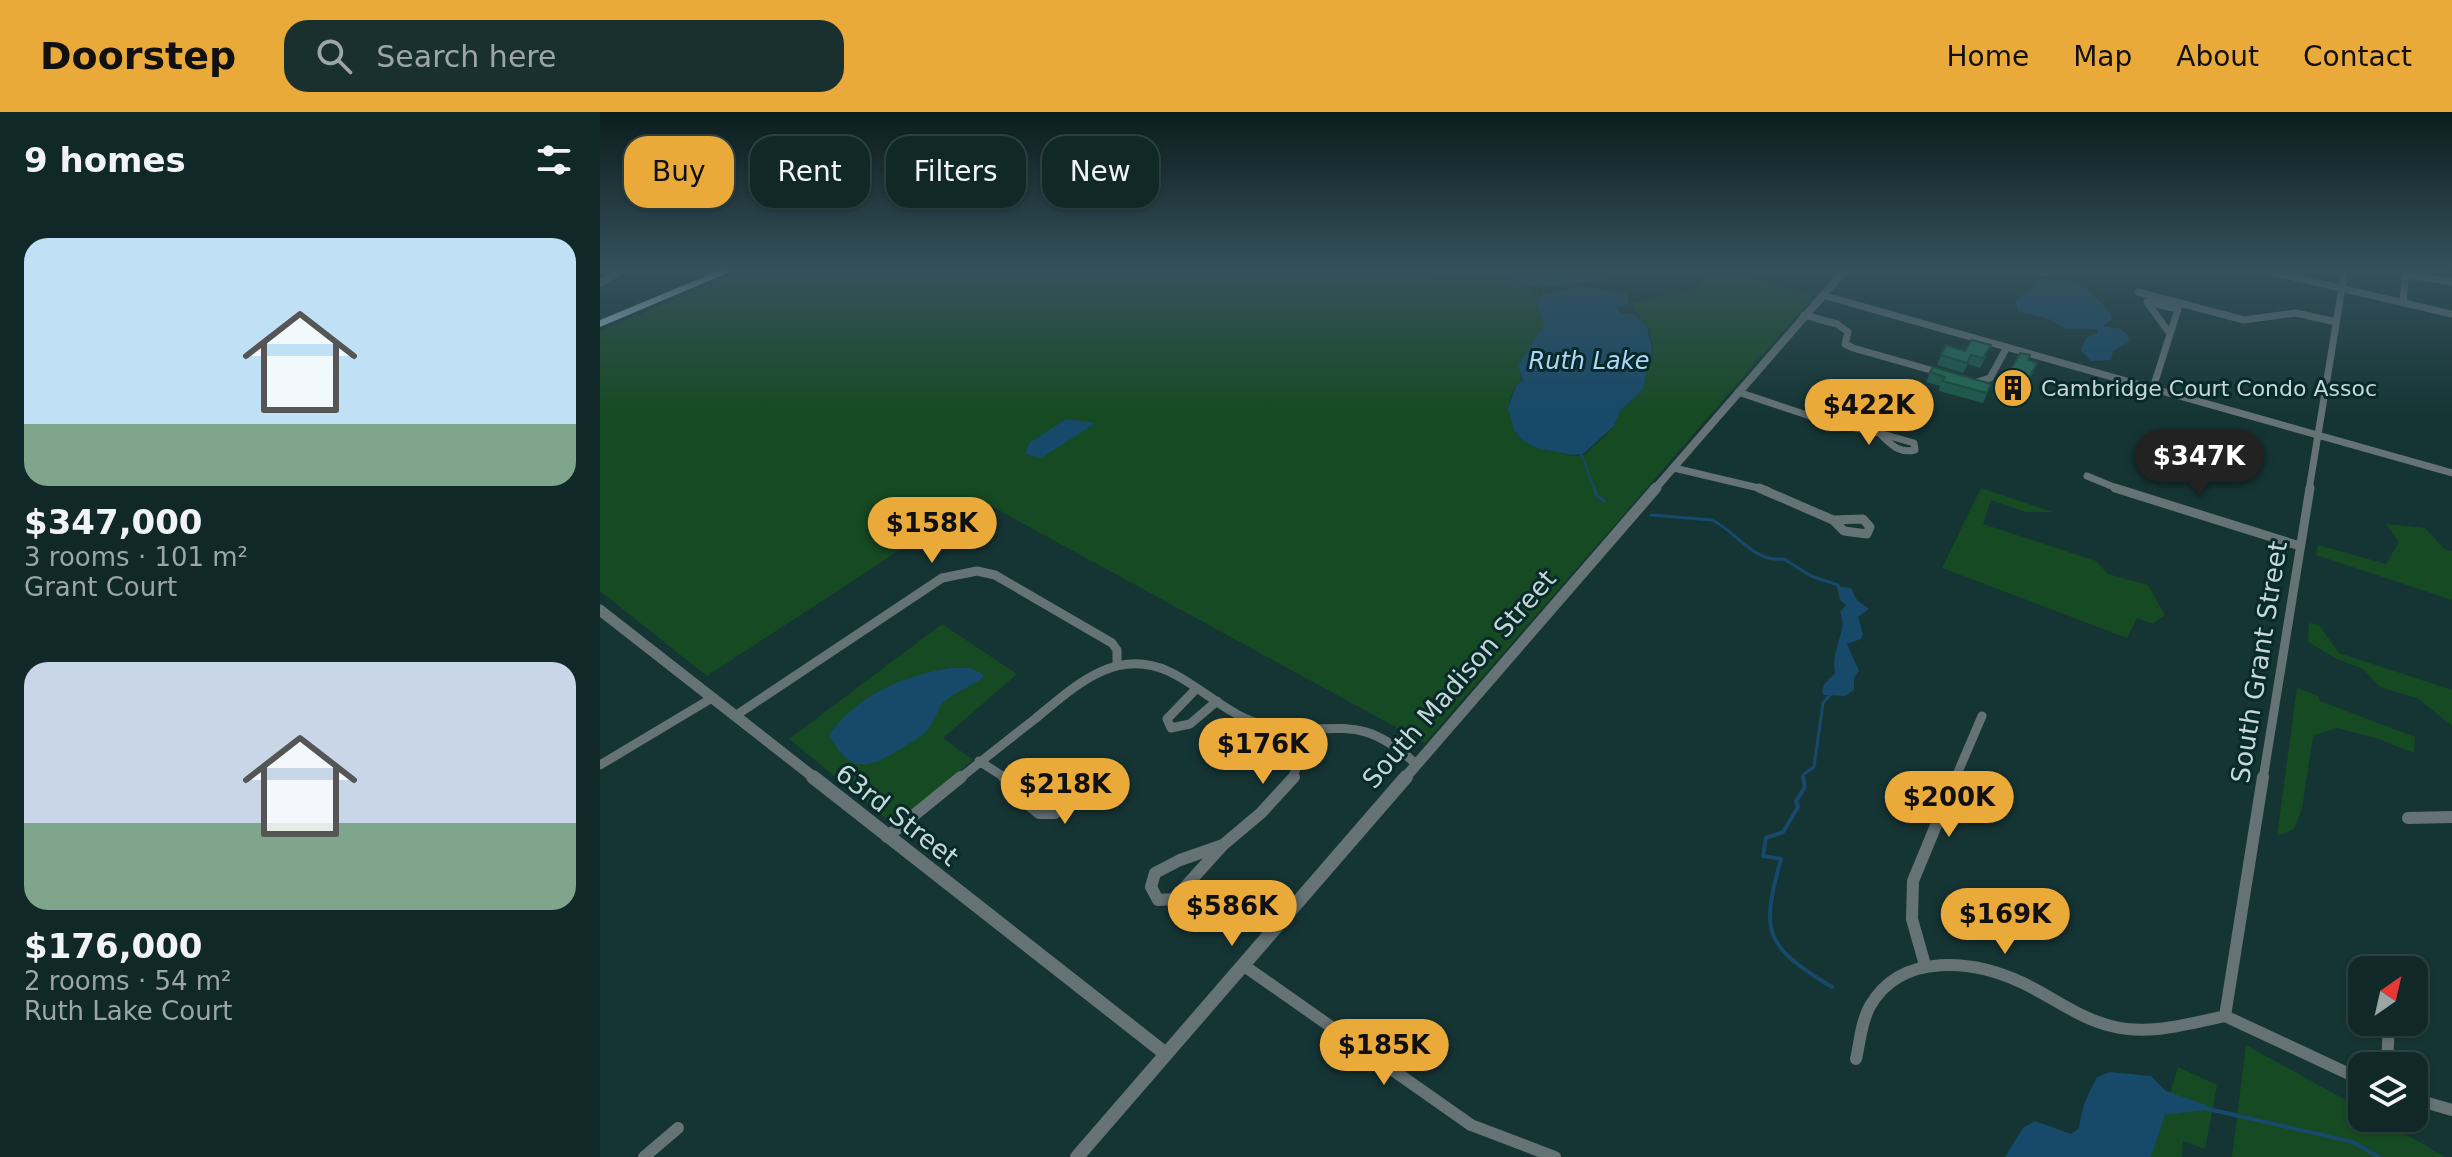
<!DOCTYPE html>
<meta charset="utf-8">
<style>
:root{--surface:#102827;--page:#19302f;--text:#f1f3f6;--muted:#9ca6a7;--line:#304444;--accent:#eaaa39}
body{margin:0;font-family:"DejaVu Sans",sans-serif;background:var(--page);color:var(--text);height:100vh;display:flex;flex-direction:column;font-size:30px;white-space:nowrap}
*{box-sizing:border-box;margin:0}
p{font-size:26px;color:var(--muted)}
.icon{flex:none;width:44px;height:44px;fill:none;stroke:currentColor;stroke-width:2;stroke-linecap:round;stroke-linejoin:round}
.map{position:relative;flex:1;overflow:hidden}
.drawer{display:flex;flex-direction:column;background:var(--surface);width:600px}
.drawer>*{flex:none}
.hud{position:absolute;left:24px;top:24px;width:760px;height:72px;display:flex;gap:16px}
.needle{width:52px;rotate:34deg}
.tools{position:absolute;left:1748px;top:844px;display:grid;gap:16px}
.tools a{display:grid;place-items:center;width:80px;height:80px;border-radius:16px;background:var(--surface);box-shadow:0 2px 6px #0004,0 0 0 2px var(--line);font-size:40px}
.price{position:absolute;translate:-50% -68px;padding:0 18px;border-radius:28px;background:var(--accent);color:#111;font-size:26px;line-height:52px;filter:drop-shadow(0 2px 4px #0008)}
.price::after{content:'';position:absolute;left:50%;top:48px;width:24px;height:18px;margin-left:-12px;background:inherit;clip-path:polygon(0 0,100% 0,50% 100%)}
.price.selected{background:#222;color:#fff}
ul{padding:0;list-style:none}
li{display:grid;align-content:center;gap:16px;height:424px;padding:0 24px}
li span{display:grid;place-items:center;height:248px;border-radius:24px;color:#555}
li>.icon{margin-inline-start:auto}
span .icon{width:144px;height:144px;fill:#fffc;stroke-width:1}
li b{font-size:34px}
h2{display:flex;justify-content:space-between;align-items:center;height:96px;padding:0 24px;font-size:34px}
.tag{padding:0 28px;border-radius:24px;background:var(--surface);box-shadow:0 2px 6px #0004,0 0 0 2px var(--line);font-size:28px;line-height:72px}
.tag.selected{background:var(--accent);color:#111}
header{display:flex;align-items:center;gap:48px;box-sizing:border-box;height:112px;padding:0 40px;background:var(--accent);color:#111}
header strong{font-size:38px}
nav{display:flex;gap:44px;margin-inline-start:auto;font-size:28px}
.search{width:560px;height:72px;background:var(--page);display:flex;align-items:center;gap:20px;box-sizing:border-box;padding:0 28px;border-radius:24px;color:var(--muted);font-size:30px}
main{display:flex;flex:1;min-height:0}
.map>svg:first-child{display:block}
.green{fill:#164a22}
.water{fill:#16496a}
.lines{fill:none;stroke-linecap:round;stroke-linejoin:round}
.stream-far2{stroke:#16496a;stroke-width:2}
.stream-far1{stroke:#16496a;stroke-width:3}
.stream{stroke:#16496a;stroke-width:4}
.minor-far2{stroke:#657276;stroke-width:7}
.minor-far1{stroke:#657276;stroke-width:9}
.minor{stroke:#657276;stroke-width:12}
.tertiary-far2{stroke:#657276;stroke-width:8}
.tertiary-far1{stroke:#657276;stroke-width:11}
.tertiary{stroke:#657276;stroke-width:14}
.motorway{fill:#aecfd9;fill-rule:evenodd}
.wall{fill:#1c5a4a}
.building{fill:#216956;stroke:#174a3c;stroke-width:2}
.labels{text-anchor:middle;stroke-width:6;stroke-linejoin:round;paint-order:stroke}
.far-poi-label{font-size:22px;fill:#c5d7d6;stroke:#092a2a;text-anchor:start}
.far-water-label{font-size:24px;font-style:italic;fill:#add7f8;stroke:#092a2a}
.street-label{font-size:26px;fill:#c5d7d6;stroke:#092a2a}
</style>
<header>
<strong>Doorstep</strong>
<div class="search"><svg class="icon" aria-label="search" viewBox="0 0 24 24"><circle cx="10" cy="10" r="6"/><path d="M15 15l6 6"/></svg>Search here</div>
<nav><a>Home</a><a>Map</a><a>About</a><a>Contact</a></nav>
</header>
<main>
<section class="drawer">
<h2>9 homes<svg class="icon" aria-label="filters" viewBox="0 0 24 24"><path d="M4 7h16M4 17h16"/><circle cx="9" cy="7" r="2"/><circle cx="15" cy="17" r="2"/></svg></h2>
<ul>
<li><span style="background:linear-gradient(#bfe0f5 75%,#7fa58c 0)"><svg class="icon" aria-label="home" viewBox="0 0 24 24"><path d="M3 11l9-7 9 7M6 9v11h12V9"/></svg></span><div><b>$347,000</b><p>3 rooms · 101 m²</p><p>Grant Court</p></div></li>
<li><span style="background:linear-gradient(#c9d6e8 65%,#7fa58c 0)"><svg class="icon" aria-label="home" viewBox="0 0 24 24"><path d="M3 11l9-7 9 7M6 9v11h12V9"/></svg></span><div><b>$176,000</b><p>2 rooms · 54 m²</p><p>Ruth Lake Court</p></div></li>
</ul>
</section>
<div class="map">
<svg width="1852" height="1045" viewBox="0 0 1852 1045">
<rect width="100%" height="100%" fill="#153534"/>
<!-- green -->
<path class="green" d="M146 157H790L819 162 910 166 939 183 935 189 944 212 918 254 922 268C902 285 908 310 923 329L972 344 984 343 1003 326 1014 314 1020 299 1043 276 1053 237 1049 215 1042 212 1032 191 1094 178 1116 157 1209 182 1212 186 825 631 378 387 107 564 0 479V219Z
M1381 376 1453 400H1425L1391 388 1383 412 1496 449 1508 462 1548 473 1565 503 1552 512 1537 506 1527 526 1342 456Z
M1786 412 1825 416 1844 437 1852 439V488L1716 443 1718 433 1786 452 1799 430Z
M1709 511 1719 513 1739 541 1852 578V614L1819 587 1780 575 1763 557 1735 546 1708 530Z
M342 512 417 562 343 626 373 648 294 713 189 627Z
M1697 576 1718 584 1720 589 1815 625 1814 641 1779 627 1737 616 1713 624 1702 697 1694 717 1677 724Z
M1646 933 1762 997V1006H1778L1845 1045H1632Z
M1578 955 1617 973 1605 1037 1583 1029 1582 1045H1551Z"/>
<!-- water -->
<path class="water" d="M790 157H1014L1010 167 1005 168 939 176 910 166 819 161Z
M1443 168C1481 167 1489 175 1511 203V208L1502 214 1521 217 1528 223 1529 230 1513 239 1511 248 1491 249 1481 238 1486 226 1498 220 1497 217H1466L1444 205 1418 200 1415 188Z
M984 174 1027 182 1029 192 1019 195 1018 198 1021 201 1035 203 1047 215 1052 237 1043 277 1020 299 1014 314 983 342 972 343 937 336 923 329 914 318 908 296 916 274 923 268 918 254 944 212 935 189 942 182Z
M466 307 496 311 441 346 425 342 429 331Z
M1237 475 1251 476 1257 488 1269 497 1258 505 1263 522 1261 527 1247 532 1259 559 1254 566V578L1245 584 1223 583C1221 570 1229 569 1235 561 1230 535 1249 520 1240 500L1246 493 1240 488Z
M352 556H370L383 562V566C371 574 356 580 345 589 338 594 336 608 329 616 321 626 310 631 299 638 266 658 250 661 229 623 257 583 306 562 352 556Z
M1510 960 1551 964 1566 979 1609 994 1604 998 1565 1003 1551 1045H1405L1423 1016 1435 1009 1471 1022 1479 1016C1481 997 1488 982 1497 965Z"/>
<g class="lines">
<!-- stream-far2 -->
<path class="stream-far2" d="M980 339 995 378"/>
<!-- stream-far1 -->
<path class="stream-far1" d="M994 376 997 384 1005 389
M1051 403 1112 408C1136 419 1153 451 1184 447L1211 464 1238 473 1240 478
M1204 667 1203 663 1214 655 1223 591 1232 581"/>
<!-- stream -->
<path class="stream" d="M1203 665 1205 675 1196 689 1198 695 1183 720 1166 726 1163 744 1181 747C1160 822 1165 834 1232 875
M1604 996 1753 1030 1779 1045"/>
<!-- minor-far2 -->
<path class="minor-far2" d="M1392 157H1401
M1428 157 1448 161 1456 157
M1658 157 1852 202
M0 171 24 157
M1538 180 1644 208 1696 201 1736 210
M1222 183 1852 361
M1547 190 1578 197 1553 276
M1547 190 1570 222
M1803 191 1805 165 1808 163 1852 170
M1204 203 1237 212 1248 220 1245 232 1253 236 1341 261
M1374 271 1390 266 1407 235
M1138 280 1228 310 1279 321
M1279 321 1314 331 1315 338C1298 342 1291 332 1279 321Z
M1074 356 1167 378
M1487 364 1521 378
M1709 378 1745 157"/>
<!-- minor-far1 -->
<path class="minor-far1" d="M1159 376 1233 408
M1515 376 1700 434
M1263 407 1270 415 1267 422 1244 419 1233 408Z
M596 577 567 607 571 616 590 612 617 589
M135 604 342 466 377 459 395 463 512 531 517 538V552
M379 649 407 667
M0 653 112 586
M359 667C384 647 409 627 435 607 474 575 514 535 568 559 603 575 630 607 669 614 735 626 755 596 816 652
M692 667 711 617
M1355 667 1382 604
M1663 667 1710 376"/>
<!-- minor -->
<path class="minor" d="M404 665 420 676
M432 671 451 672 468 680V685L455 701H439L426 690 420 676Z
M1808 706 1852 705
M287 725 361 665
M623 733 574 787 558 788 551 775 555 761 580 748Z
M623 733 661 701 694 665
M643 853 871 1013 955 1045
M1325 853 1312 807 1313 769 1356 665
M1625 904 1663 665
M1625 904 1762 968
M1256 947C1260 930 1261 910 1270 894 1302 839 1374 848 1423 871 1452 885 1479 906 1511 914 1549 924 1588 912 1625 904
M1787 954 1789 910
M1814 987 1852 998
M44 1045 78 1016"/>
<!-- tertiary-far2 -->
<path class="tertiary-far2" d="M1054 378 1246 157"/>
<!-- tertiary-far1 -->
<path class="tertiary-far1" d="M0 498 216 667
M804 667 1056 376"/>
<!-- tertiary -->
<path class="tertiary" d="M213 665 566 942
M477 1045 806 665"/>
<!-- motorway -->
<path class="motorway" d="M123 157H137L0 215V208Z"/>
</g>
<!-- wall -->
<path class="wall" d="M1365 239 1387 243 1380 256 1368 252 1363 261 1337 253 1341 243Z
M1428 248 1433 261 1422 282 1412 279 1409 284 1400 280 1404 270Z
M1330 260 1391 272 1383 291 1339 279 1340 274 1326 270Z"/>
<!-- building -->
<path class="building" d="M1372 228 1391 233 1383 246 1371 243 1367 251 1341 243 1346 233 1365 239Z
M1420 241 1430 243 1428 248 1437 251 1426 272 1416 269 1413 274 1404 270Z
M1333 255 1391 272 1387 281 1342 269 1345 265 1330 260Z"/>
<!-- sky -->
<linearGradient id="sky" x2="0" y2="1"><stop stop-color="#0c1d1d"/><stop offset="0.52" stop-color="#35515c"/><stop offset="1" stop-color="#35515c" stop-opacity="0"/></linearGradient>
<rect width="1852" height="303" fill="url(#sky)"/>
<!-- icons -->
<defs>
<g id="building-disc" transform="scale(2)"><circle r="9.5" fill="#eaaa39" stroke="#092a2a"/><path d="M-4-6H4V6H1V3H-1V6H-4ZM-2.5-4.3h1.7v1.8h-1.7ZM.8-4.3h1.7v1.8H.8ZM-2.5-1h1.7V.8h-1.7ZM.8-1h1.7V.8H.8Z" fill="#111"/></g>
</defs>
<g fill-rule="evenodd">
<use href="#building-disc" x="1413" y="276"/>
</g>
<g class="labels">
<!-- far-poi labels -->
<g class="far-poi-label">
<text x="1441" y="284">Cambridge Court Condo Assoc</text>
</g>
<!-- far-water labels -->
<g class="far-water-label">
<text x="989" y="257">Ruth Lake</text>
</g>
<!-- street labels -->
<g class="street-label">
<text transform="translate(1659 550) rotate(-81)" y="9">South Grant Street</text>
<text transform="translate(859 567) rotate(-49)" y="9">South Madison Street</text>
<text transform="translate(297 703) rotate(38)" y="9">63rd Street</text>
</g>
</g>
</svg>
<div class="tools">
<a><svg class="needle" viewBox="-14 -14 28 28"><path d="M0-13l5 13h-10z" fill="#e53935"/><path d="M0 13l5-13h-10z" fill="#9ca6a7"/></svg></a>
<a><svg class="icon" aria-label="layers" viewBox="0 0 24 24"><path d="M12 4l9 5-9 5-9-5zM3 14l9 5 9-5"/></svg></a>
</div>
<b class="price" style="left:1269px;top:335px">$422K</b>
<b class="price selected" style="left:1599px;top:386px">$347K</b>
<b class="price" style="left:332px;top:453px">$158K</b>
<b class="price" style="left:663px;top:674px">$176K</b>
<b class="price" style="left:465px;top:714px">$218K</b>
<b class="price" style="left:1349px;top:727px">$200K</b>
<b class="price" style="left:632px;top:836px">$586K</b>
<b class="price" style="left:1405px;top:844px">$169K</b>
<b class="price" style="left:784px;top:975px">$185K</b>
<div class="hud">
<a class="tag selected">Buy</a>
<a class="tag">Rent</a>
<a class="tag">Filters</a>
<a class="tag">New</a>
</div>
</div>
</main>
